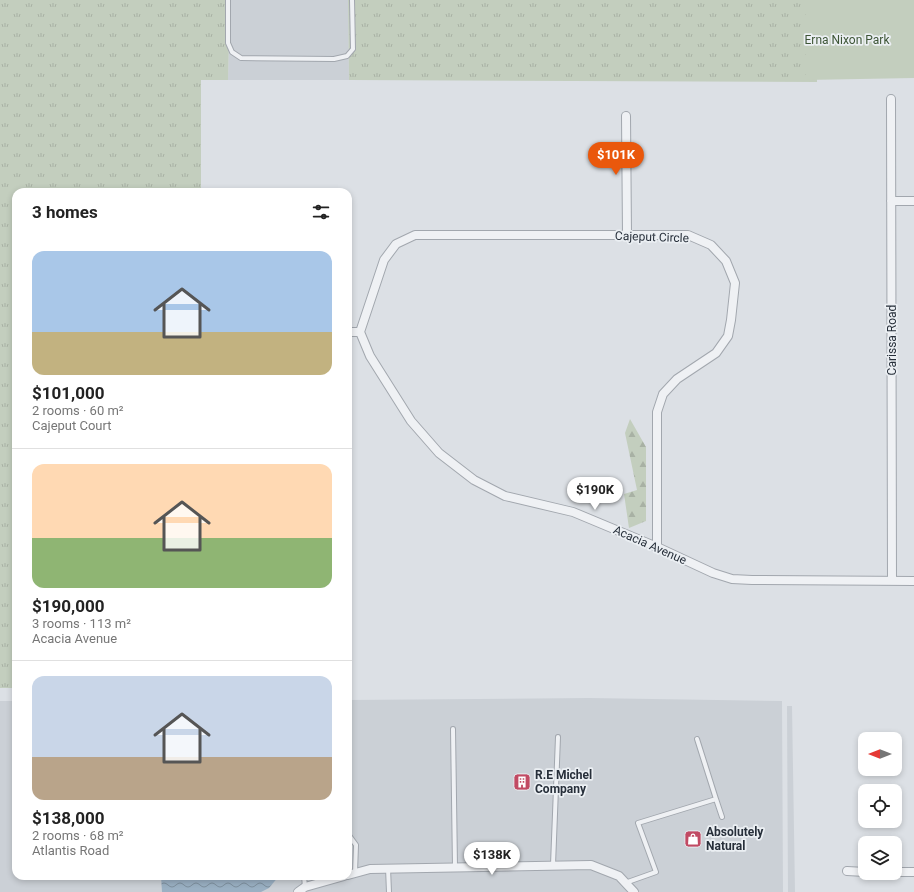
<!DOCTYPE html>
<meta charset="utf-8">
<style>
:root{--surface:#fff;--page:#f2f2f2;--text:#222;--muted:#767676;--line:#e0e0e0;--accent:#ea580c}
body{margin:0;font-family:Roboto,sans-serif;background:var(--page);color:var(--text);height:100vh;display:flex;flex-direction:column;font-size:15px;white-space:nowrap}
*{box-sizing:border-box;margin:0}
p{font-size:13px;color:var(--muted)}
.icon{flex:none;width:22px;height:22px;fill:none;stroke:currentColor;stroke-width:2;stroke-linecap:round;stroke-linejoin:round}
.map{position:relative;flex:1;overflow:hidden}
.sheet{position:absolute;left:12px;top:188px;width:340px;height:692px;display:flex;flex-direction:column;background:var(--surface);border-radius:12px;box-shadow:0 2px 6px #0003}
.sheet>*{flex:none}
.needle{width:26px;rotate:270deg}
.fabs{position:absolute;left:858px;top:732px;display:grid;gap:8px}
.fabs a{display:grid;place-items:center;width:44px;height:44px;border-radius:8px;background:var(--surface);box-shadow:0 2px 6px #0003;font-size:20px}
.price{position:absolute;translate:-50% -34px;padding:0 9px;border-radius:14px;background:#fff;color:#222;font-size:13px;line-height:26px;filter:drop-shadow(0 1px 2px #0008)}
.price::after{content:'';position:absolute;left:50%;top:24px;width:12px;height:9px;margin-left:-6px;background:inherit;clip-path:polygon(0 0,100% 0,50% 100%)}
.price.current{background:var(--accent);color:#fff}
ul{padding:0;list-style:none}
li{display:grid;align-content:center;gap:8px;height:212px;padding:0 20px}
li+li{border-top:1px solid var(--line)}
li span{display:grid;place-items:center;height:124px;border-radius:12px;color:#555}
li>.icon{margin-inline-start:auto}
span .icon{width:72px;height:72px;fill:#fffc;stroke-width:1}
li b{font-size:17px}
h2{display:flex;justify-content:space-between;align-items:center;height:48px;padding:0 20px;font-size:17px}
.map>svg:first-child{display:block}
.built{fill:#cbd0d6}
.grass{fill:url(#grass-tufts)}
.forest{fill:url(#forest-firs)}
.park{fill:#c3cebe}
.water{fill:url(#water-waves)}
.lines{fill:none;stroke-linecap:round;stroke-linejoin:round}
.service-casing{stroke:#a2a7ae;stroke-width:6}
.minor-casing{stroke:#a2a7ae;stroke-width:10}
.service{stroke:#eff1f4;stroke-width:4}
.minor{stroke:#eff1f4;stroke-width:8}
.labels{text-anchor:middle;stroke-width:3.5;stroke-linejoin:round;paint-order:stroke}
.park-label{font-size:12px;fill:#3d5536;stroke:#ebeff3}
.street-label{font-size:12px;fill:#272f3a;stroke:#ebeff3}
.poi-label{font-size:12px;font-weight:bold;fill:#272f3a;stroke:#ebeff3;text-anchor:start}
</style>
<div class="map">
<svg width="914" height="892" viewBox="0 0 914 892">
<defs>
<pattern id="grass-tufts" width="24" height="20" patternUnits="userSpaceOnUse"><rect width="24" height="20" fill="#c3cebe"/><path d="M3 7l-1-3M5 7V3M7 7l1-3M15 17l-1-3M17 17v-4M19 17l1-3" fill="none" stroke="#a8b1a4"/></pattern>
<pattern id="forest-firs" width="22" height="20" patternUnits="userSpaceOnUse"><rect width="22" height="20" fill="#c3cebe"/><path d="M5 1l3.5 6h-7zM16 11l3.5 6h-7z" fill="#a8b1a4"/></pattern>
<pattern id="water-waves" width="16" height="10" patternUnits="userSpaceOnUse"><rect width="16" height="10" fill="#9ab0c3"/><path d="M0 5q4-4 8 0t8 0" fill="none" stroke="#7e909f"/></pattern>
</defs>
<rect width="100%" height="100%" fill="#dce0e5"/>
<!-- built -->
<path class="built" d="M230 0H348L349 80H228Z
M589 698 782 701 783 892H0V701H16V876H348V700Z
M787 706H792L795 892H788Z"/>
<!-- grass -->
<path class="grass" d="M0 0H230L228 80H201V192H16V688H0Z
M348 0H817V82L349 80Z"/>
<!-- forest -->
<path class="forest" d="M630 419 646 447V521L629 528 624 494 637 490 625 433Z"/>
<!-- park -->
<path class="park" d="M806 0H914V78L806 80Z"/>
<!-- water -->
<path class="water" d="M161 876H279L269 888 261 892H162Z"/>
<g class="lines">
<!-- service casing -->
<g class="service-casing">
<path id="service" d="M228 0V43L232 52 241 58 334 59 347 56 353 49 352 0
M453 729 455 867
M716 799 722 817
M348 834 356 845 355 873
M553 865 558 737
M388 868 389 892
M304 876 305 887
M625 883 656 872 638 823 716 799 697 739"/>
</g>
<!-- minor casing -->
<g class="minor-casing">
<path id="minor" d="M891 99 892 581
M626 116 627 235
M891 201H914
M348 332H360L370 356 411 421 439 453 474 480 505 496 573 512 657 547 713 573 732 579 752 580 914 581
M360 332 384 260 396 244 415 235H688L711 245 726 261 735 283 731 320 728 336 716 353 677 379 663 394 657 412V547
M847 871 865 872
M895 872H914
M348 875 370 869 591 865 619 876 634 892
M298 892 305 887 344 876"/>
</g>
<!-- service -->
<use href="#service" class="service"/>
<!-- minor -->
<use href="#minor" class="minor"/>
</g>
<!-- icons -->
<defs>
<g id="building-square" transform="scale(0.9)"><rect x="-9" y="-9" width="18" height="18" rx="4" fill="#c14a63" stroke="#ebeff3"/><path d="M-4-6H4V6H1V3H-1V6H-4ZM-2.5-4.3h1.7v1.8h-1.7ZM.8-4.3h1.7v1.8H.8ZM-2.5-1h1.7V.8h-1.7ZM.8-1h1.7V.8H.8Z" fill="#fff"/></g>
<g id="shop-square" transform="scale(0.9)"><rect x="-9" y="-9" width="18" height="18" rx="4" fill="#c14a63" stroke="#ebeff3"/><path d="M-5-2.5h2.3a2.7 3.5 0 0 1 5.4 0H5L5.5 6h-11ZM-1.5-2.5h3a1.5 2.3 0 0 0-3 0Z" fill="#fff"/></g>
</defs>
<g fill-rule="evenodd">
<use href="#building-square" x="522" y="782"/>
<use href="#shop-square" x="693" y="839"/>
</g>
<g class="labels">
<!-- park labels -->
<g class="park-label">
<text x="847" y="44">Erna Nixon Park</text>
</g>
<!-- street labels -->
<g class="street-label">
<text transform="translate(652 237) rotate(2)" y="4">Cajeput Circle</text>
<text transform="translate(892 340) rotate(-90)" y="4">Carissa Road</text>
<text transform="translate(650 545) rotate(24)" y="4">Acacia Avenue</text>
</g>
<!-- poi labels -->
<g class="poi-label">
<text x="535" y="779">R.E Michel<tspan x="535" dy="14">Company</tspan></text>
<text x="706" y="836">Absolutely<tspan x="706" dy="14">Natural</tspan></text>
</g>
</g>
</svg>
<div class="fabs">
<a><svg class="needle" viewBox="-14 -14 28 28"><path d="M0-13l5 13h-10z" fill="#e53935"/><path d="M0 13l5-13h-10z" fill="#767676"/></svg></a>
<a><svg class="icon" aria-label="locate" viewBox="0 0 24 24"><circle cx="12" cy="12" r="6"/><path d="M12 2v4M12 18v4M2 12h4M18 12h4"/></svg></a>
<a><svg class="icon" aria-label="layers" viewBox="0 0 24 24"><path d="M12 4l9 5-9 5-9-5zM3 14l9 5 9-5"/></svg></a>
</div>
<b class="price current" style="left:616px;top:176px">$101K</b>
<b class="price" style="left:595px;top:511px">$190K</b>
<b class="price" style="left:492px;top:876px">$138K</b>
<section class="sheet">
<h2>3 homes<svg class="icon" aria-label="filters" viewBox="0 0 24 24"><path d="M4 7h16M4 17h16"/><circle cx="9" cy="7" r="2"/><circle cx="15" cy="17" r="2"/></svg></h2>
<ul>
<li><span style="background:linear-gradient(#a9c7e8 65%,#c2b280 0)"><svg class="icon" aria-label="home" viewBox="0 0 24 24"><path d="M3 11l9-7 9 7M6 9v11h12V9"/></svg></span><div><b>$101,000</b><p>2 rooms · 60 m²</p><p>Cajeput Court</p></div></li>
<li><span style="background:linear-gradient(#ffd9b3 60%,#8fb573 0)"><svg class="icon" aria-label="home" viewBox="0 0 24 24"><path d="M3 11l9-7 9 7M6 9v11h12V9"/></svg></span><div><b>$190,000</b><p>3 rooms · 113 m²</p><p>Acacia Avenue</p></div></li>
<li><span style="background:linear-gradient(#c9d6e8 65%,#b9a48a 0)"><svg class="icon" aria-label="home" viewBox="0 0 24 24"><path d="M3 11l9-7 9 7M6 9v11h12V9"/></svg></span><div><b>$138,000</b><p>2 rooms · 68 m²</p><p>Atlantis Road</p></div></li>
</ul>
</section>
</div>
